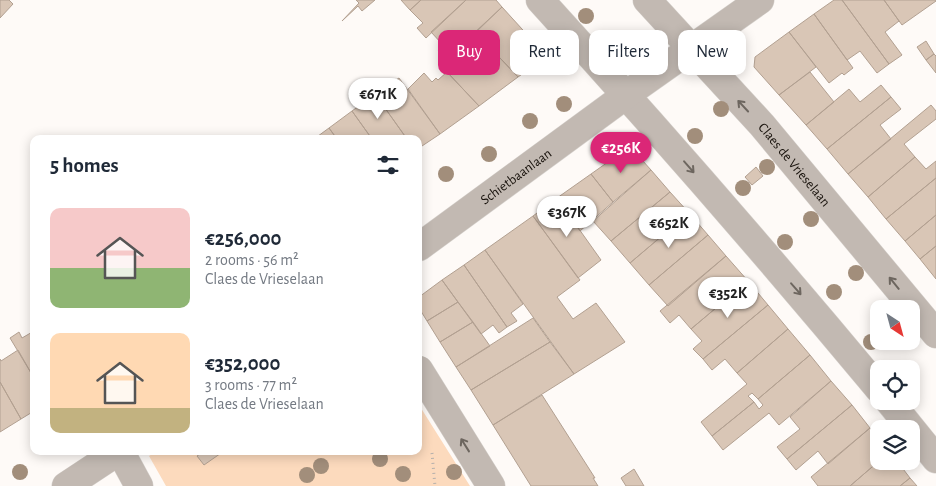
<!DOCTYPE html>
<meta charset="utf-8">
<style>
:root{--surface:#fff;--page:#f6f6f7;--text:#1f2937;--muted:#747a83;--accent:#db2777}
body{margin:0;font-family:"Alegreya Sans",sans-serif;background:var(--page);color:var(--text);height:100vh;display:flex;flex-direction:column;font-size:19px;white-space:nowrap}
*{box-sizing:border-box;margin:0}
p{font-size:16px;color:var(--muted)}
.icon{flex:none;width:28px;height:28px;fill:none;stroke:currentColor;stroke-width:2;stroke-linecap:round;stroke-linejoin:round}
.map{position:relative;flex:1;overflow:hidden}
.details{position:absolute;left:30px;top:135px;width:392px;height:320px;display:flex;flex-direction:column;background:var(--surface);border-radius:10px;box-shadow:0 2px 12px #0003}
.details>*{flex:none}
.banner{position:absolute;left:438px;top:30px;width:422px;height:45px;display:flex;gap:10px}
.needle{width:32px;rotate:144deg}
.controls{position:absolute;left:870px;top:300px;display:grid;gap:10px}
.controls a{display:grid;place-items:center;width:50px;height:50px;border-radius:10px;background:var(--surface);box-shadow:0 2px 12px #0003;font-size:25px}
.price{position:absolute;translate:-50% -42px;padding:0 11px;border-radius:18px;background:#fff;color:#222;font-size:16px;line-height:32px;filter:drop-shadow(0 1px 2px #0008)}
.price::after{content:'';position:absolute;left:50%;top:30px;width:15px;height:11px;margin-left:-8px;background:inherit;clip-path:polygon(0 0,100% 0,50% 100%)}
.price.current{background:var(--accent);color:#fff}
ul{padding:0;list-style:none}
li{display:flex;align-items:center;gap:15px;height:125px;padding:0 20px}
li span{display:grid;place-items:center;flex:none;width:140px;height:100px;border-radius:10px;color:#555}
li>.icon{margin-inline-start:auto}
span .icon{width:60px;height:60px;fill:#fffc;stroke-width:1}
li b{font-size:21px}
h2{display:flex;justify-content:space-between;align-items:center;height:60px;padding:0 20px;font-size:21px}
.chip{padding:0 18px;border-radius:10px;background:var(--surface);box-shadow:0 2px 12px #0003;font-size:18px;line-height:45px}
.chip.current{background:var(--accent);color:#fff}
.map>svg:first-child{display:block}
.green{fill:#fcdabd}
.building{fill:#d9c6b6;stroke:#b2a091}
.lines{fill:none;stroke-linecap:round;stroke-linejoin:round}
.minor-casing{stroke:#d9d5d1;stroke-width:29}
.path{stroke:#b5b0ac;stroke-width:3;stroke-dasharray:1 4;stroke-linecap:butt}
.minor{stroke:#c2b9b2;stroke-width:28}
.tree{fill:#a28e7b}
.oneway{stroke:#6d665f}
.labels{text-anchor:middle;stroke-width:4;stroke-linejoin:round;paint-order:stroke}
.street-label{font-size:14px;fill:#18120c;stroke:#fff}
</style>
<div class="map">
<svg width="936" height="486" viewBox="0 0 936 486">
<rect width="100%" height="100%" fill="#fefaf7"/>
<!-- green -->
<path class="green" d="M419 405 470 486H166L149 456 157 451H419Z"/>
<!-- building -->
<path class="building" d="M0 0H9L13 4 0 18Z
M356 0H375L362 11 358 6 342 21 359 3Z
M401 0H421L410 10Z
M421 0H466L426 38 417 28 423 23 410 10Z
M466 0H496L502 7 447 60 438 50 443 45 431 32Z
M834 0H842L889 64 877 73 860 51 847 60 814 14Z
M842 0H884L899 21 885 32 902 55 889 64Z
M884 0H936V1L902 25Z
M502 7 542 51V60L518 77 482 39 479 41 473 34Z
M814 14 853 68 844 75 842 73 829 83 789 32Z
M789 32 816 67 779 95 754 67 755 57Z
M482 39 518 77 479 106 447 72Z
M926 41 934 54 926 60 917 47Z
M934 54 936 56V73L926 60Z
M447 72 479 106 440 134 408 89 424 73 432 82 436 78 438 80Z
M810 72 834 102 806 125 779 95Z
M399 78 440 134 419 148V139H407L375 94Z
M881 85 891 97 827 149 806 125 849 89 860 102Z
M375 94 407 139H372L352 111Z
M891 97 901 109 880 125 891 139 848 174 827 149Z
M931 105 936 111V119L904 144 915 157 868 197 848 174Z
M352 111 372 139H337L329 128Z
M329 128 337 139H314Z
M625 150 634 151 651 170 613 202 591 174Z
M915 157 926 169 936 161V178L886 219 868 197Z
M756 167 763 176 752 185 745 177Z
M651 170 670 192 611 241 593 221Z
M591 174 613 202 580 231 557 198Z
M936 178V215L905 241 886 219Z
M670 192 689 213 630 263 611 241Z
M557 198 601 260 578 278 533 216Z
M689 213 708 235 649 285 630 263Z
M936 215V246L920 259 905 241Z
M533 216 580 280 557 297 573 319 596 303 625 342 574 374 485 250Z
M708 235 726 256 668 306 649 285Z
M936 246V279L920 259Z
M485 250 523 304 511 313 517 321 507 327 464 265Z
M726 256 748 281 691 329 679 315 670 323 660 311Z
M464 265 507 327 499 333 493 325 481 334 442 280Z
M442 280 458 302 427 321 419 308V297Z
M748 281 768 305 703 359 693 349 702 341 691 329Z
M458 302 473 322 440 342 427 321Z
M768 305 788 329 737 373 725 359 712 370 703 359Z
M533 318 550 342 471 390 456 367Z
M473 322 490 346 456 367 440 342Z
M788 329 810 355 758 399 752 393 748 396 754 402 712 436 701 422 747 384 737 373Z
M34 331V378L10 338 19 332 22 338Z
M550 342 574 374 493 425 471 390Z
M18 350 34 378V411L21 419 0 382V359L1 361Z
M810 355 831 381 779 425 769 413 723 450 712 436 754 402 759 409 763 405 758 399Z
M831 381 852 405 787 459 777 447 800 429 790 417Z
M0 382 21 419 0 432Z
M542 395 595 478H593L598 486H531L493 425Z
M852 405 870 428 828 464 818 451 796 470 787 459Z
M870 428 879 439V461L850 486H818L811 477Z
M204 451H224L204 465 197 456Z
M879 461H897L910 478 900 486H850Z
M634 469 644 486H626L621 478Z
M910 478 917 486H900Z"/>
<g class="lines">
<!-- minor casing -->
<g class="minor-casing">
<g id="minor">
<path d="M540 0C656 127 769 257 879 389"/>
<path id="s1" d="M647 0 762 125 936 334"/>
<path id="s2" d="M419 247 637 87 760 0"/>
<path d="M419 370 491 486"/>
<path d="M889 401 936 459"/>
<path d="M120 451 139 486"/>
<path d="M66 486 119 451"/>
</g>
</g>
<!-- path -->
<path class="path" d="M432 453 435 486"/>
<!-- minor -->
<use href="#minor" class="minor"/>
</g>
<!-- trees -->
<g class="tree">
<circle cx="586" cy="16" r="8"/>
<circle cx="564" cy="104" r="8"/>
<circle cx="721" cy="109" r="8"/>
<circle cx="530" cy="121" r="8"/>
<circle cx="695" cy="136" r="8"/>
<circle cx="489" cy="154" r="8"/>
<circle cx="767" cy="167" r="8"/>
<circle cx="446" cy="174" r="8"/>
<circle cx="743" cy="188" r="8"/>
<circle cx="811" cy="219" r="8"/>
<circle cx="785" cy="242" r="8"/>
<circle cx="856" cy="273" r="8"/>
<circle cx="834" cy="292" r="8"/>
<circle cx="871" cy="342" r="8"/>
<circle cx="380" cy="459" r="8"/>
<circle cx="321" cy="466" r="8"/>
<circle cx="20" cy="472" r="8"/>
<circle cx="454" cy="472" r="8"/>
<circle cx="403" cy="474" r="8"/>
<circle cx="307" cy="475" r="8"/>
</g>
<!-- one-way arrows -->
<defs><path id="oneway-shaft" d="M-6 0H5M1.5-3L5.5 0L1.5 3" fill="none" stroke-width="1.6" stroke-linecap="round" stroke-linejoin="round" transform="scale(1.25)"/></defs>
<g class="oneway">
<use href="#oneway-shaft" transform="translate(743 106) rotate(-133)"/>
<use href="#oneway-shaft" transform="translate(689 167) rotate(49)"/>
<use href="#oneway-shaft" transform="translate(894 283) rotate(-129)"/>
<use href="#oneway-shaft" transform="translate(796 289) rotate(49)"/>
<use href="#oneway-shaft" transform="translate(465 445) rotate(-122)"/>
</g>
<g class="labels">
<!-- street labels -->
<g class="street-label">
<text dy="5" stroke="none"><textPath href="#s1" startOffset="221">Claes de Vrieselaan</textPath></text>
<text dy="5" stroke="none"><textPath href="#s2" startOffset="120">Schietbaanlaan</textPath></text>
</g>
</g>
</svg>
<div class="controls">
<a><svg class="needle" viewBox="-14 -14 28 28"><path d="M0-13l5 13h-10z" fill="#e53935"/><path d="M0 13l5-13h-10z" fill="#747a83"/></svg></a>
<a><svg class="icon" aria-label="locate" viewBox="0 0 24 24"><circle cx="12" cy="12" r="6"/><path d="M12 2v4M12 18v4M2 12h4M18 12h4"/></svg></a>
<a><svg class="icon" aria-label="layers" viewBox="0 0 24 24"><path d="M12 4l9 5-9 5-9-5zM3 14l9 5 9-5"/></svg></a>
</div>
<b class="price" style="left:378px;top:120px">€671K</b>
<b class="price current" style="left:621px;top:174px">€256K</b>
<b class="price" style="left:567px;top:238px">€367K</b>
<b class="price" style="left:669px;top:249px">€652K</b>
<b class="price" style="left:728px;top:319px">€352K</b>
<div class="banner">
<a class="chip current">Buy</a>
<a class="chip">Rent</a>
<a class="chip">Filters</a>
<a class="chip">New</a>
</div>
<section class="details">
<h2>5 homes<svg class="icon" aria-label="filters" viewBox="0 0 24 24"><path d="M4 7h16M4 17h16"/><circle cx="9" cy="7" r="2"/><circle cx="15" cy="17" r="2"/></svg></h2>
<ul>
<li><span style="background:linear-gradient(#f6c9c9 60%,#8fb573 0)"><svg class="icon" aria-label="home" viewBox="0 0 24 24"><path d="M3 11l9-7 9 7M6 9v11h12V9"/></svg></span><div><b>€256,000</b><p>2 rooms · 56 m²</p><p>Claes de Vrieselaan</p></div></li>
<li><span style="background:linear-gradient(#ffd9b3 75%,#c2b280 0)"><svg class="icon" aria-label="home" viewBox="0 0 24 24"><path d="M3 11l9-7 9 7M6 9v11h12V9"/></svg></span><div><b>€352,000</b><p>3 rooms · 77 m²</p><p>Claes de Vrieselaan</p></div></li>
</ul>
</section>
</div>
